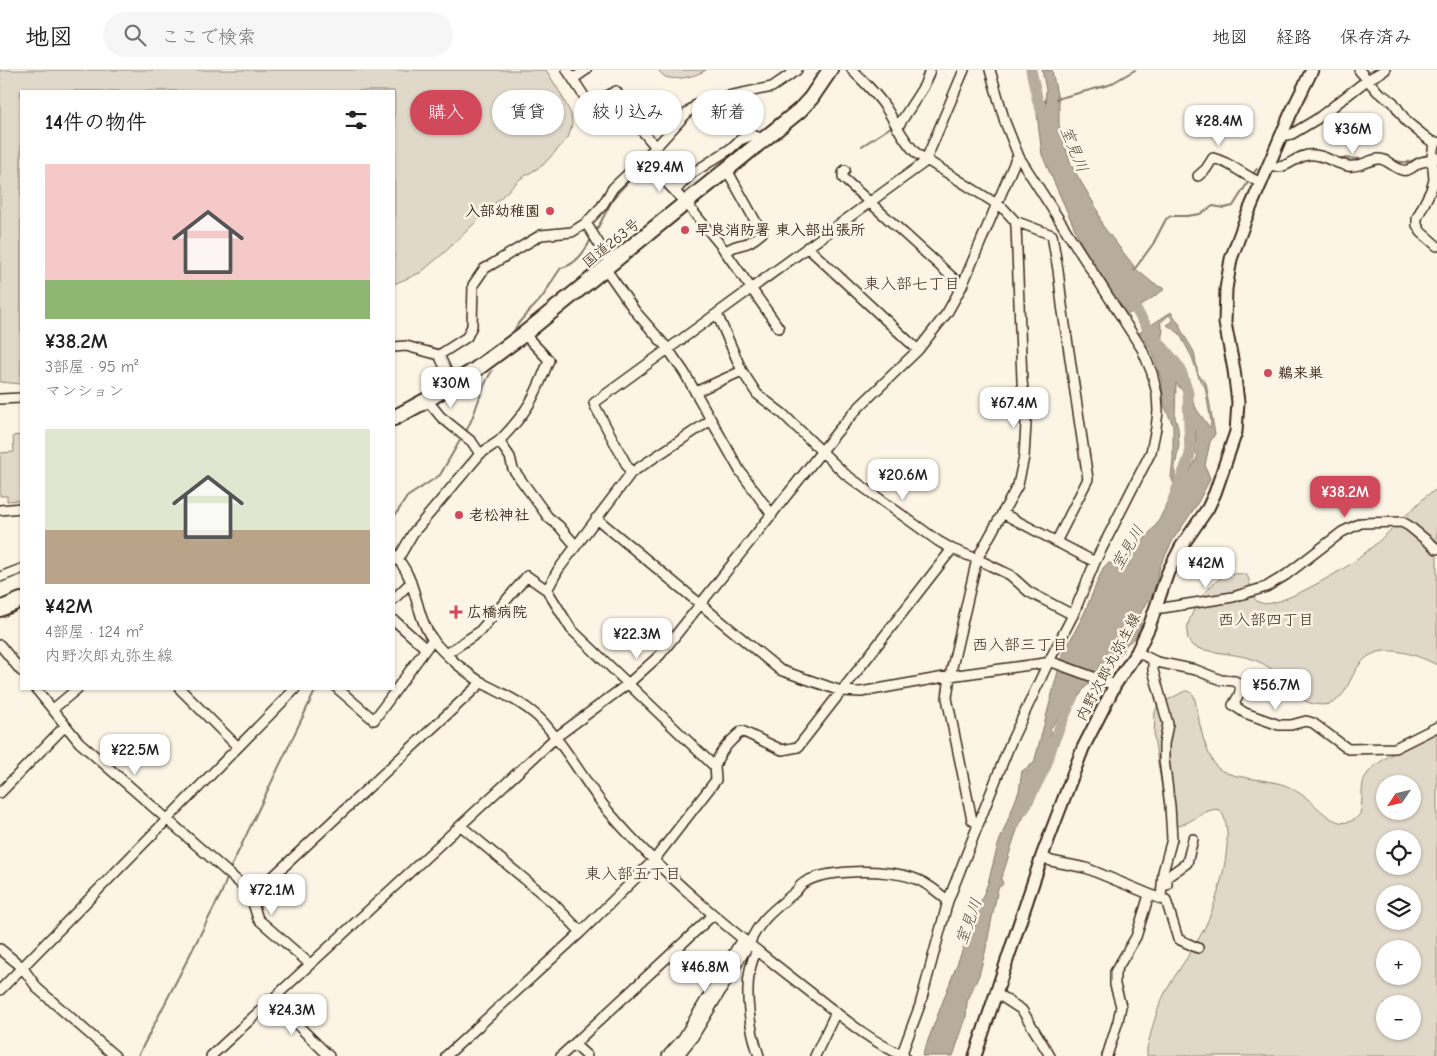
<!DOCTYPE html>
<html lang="ja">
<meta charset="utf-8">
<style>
:root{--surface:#fff;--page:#f6f6f6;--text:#222;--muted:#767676;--line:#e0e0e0;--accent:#d1495b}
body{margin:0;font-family:"Comic Neue","Klee One",sans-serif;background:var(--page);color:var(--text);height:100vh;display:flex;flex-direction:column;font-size:19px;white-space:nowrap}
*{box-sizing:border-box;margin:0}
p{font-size:16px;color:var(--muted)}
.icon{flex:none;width:28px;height:28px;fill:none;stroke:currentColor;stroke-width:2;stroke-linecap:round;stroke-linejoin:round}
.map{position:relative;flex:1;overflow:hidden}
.details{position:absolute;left:20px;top:20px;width:375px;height:600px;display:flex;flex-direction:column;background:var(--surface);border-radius:0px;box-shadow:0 1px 4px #0004}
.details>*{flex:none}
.top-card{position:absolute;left:410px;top:20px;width:475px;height:45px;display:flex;gap:10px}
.needle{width:32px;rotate:235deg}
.fabs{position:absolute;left:1376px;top:705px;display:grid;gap:10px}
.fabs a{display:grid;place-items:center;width:45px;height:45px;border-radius:50%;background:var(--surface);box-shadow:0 1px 4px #0004;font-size:25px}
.price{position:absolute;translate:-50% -42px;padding:0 11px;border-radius:10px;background:#fff;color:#222;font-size:16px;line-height:32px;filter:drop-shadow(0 1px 2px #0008)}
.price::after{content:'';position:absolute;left:50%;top:30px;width:15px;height:11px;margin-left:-8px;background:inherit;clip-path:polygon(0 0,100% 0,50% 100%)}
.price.on{background:var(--accent);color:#fff}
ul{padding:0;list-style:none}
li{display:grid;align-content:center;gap:10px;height:265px;padding:0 25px}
li span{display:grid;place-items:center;height:155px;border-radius:0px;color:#555}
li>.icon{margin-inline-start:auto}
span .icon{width:90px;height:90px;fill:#fffc;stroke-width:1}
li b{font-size:21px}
h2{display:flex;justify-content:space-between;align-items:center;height:60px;padding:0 25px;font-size:21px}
.tag{padding:0 18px;border-radius:22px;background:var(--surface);box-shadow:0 1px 4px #0004;font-size:18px;line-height:45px}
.tag.on{background:var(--accent);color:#fff}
header{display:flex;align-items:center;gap:30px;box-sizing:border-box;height:70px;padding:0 25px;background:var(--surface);border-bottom:1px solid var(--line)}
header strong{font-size:24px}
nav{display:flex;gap:28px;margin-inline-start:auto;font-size:18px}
.search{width:350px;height:45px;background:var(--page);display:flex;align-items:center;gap:12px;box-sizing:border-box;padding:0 18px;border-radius:28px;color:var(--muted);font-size:19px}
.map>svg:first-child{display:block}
.green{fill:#e0d8c8;stroke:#8e8173;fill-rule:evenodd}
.water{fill:#b7ad9e;stroke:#85796b;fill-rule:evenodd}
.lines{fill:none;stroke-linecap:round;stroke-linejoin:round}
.stream{stroke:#85796b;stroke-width:2}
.river{stroke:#b7ad9e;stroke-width:11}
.minor-casing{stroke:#3b2a1e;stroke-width:12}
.major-casing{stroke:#3b2a1e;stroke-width:15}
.highway-casing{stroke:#3b2a1e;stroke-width:18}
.minor{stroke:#fcf5e5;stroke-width:9}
.major{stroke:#fcf5e5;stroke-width:11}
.highway{stroke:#fcf5e5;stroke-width:14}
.poi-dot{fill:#d1495b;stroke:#fcf5e5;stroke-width:2}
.labels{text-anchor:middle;stroke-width:5;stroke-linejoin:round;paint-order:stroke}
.poi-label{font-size:15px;font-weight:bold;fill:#3b2a1e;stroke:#fcf5e5;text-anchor:start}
.street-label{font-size:15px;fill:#3b2a1e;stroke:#fcf5e5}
.water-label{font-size:16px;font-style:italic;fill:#605144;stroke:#fcf5e5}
.neighbourhood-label{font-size:16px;fill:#3b2a1e;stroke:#fcf5e5}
</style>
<header>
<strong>地図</strong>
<div class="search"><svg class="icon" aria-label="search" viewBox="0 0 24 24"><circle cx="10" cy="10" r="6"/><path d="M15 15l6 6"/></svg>ここで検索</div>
<nav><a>地図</a><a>経路</a><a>保存済み</a></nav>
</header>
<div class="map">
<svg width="1437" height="986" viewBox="0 0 1437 986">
<rect width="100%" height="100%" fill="#fcf5e5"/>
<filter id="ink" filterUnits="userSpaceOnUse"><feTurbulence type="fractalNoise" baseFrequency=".02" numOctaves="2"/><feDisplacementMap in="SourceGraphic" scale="10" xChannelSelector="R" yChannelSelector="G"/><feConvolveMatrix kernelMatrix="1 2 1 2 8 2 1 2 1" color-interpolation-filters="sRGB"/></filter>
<g filter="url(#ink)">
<!-- green -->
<path class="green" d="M0 0H546L561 24 571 44 572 56 568 68 543 95 520 109 444 183 420 203 394 214V21H21V314L0 312Z
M658 0H706C697 6 673 12 664 6 661 4 660 2 658 0Z
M21 365V430L7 431V426H0V383L14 382 13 366Z
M1437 419V595C1416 584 1378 570 1360 594 1345 613 1346 640 1313 634 1298 631 1291 615 1279 605 1273 600 1265 594 1257 591 1241 583 1201 583 1192 575 1175 560 1206 516 1221 508 1229 504 1237 503 1246 504 1253 513 1248 529 1261 533 1276 540 1345 499 1359 488 1383 469 1404 447 1426 426Z
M1185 621C1189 621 1192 622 1194 626 1196 632 1196 639 1198 645 1201 662 1206 682 1216 696 1227 710 1272 708 1289 717 1296 721 1303 725 1309 730 1320 739 1335 758 1351 751 1355 750 1358 746 1360 744 1363 734 1361 723 1363 713 1366 693 1414 673 1431 664L1437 663V986H1147V978C1152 960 1156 940 1165 923 1176 902 1192 883 1203 861 1216 837 1239 763 1220 740 1205 736 1191 756 1174 756L1169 750 1165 737 1154 667 1155 642 1158 635ZM1385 714H1412V741H1385ZM1385 769H1412V796H1385ZM1385 824H1412V851H1385ZM1385 879H1412V906H1385ZM1385 934H1412V961H1385Z"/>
<!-- water -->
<path class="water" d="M1042 0H1052L1059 35V55L1071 95 1097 139 1102 155 1137 200 1154 214 1165 219 1126 246 1082 175 1042 85 1036 36 1045 39 1046 20Z
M1171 242 1180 255V258L1194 282 1198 304 1206 313 1215 364 1210 372 1205 395 1210 409 1196 436 1174 468 1160 496 1152 529 1147 531 1141 542V557L1138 560 1137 566 1126 575 1108 602 1085 617 1080 625 1063 640V642L1050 659 1051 662 1046 690 1029 724 1031 728C1028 740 1022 749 1017 760 1011 776 1007 793 1001 809L1003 814 998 818 985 883 979 905 967 932 966 948 953 986H922L988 813 998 775 1019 721 1022 701 1034 693 1062 586 1084 544 1103 498 1107 494 1122 490 1135 480 1157 454 1171 426 1174 414 1171 407 1173 390V355L1164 335 1161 309 1152 281 1139 263ZM1169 245 1171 247 1172 252 1167 255 1179 263 1192 287 1199 308 1205 317 1211 352 1210 358 1197 340 1180 303 1160 276 1163 260 1160 253ZM1176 313 1185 324 1192 356 1195 360 1196 369 1193 377 1198 386 1181 416 1175 415V397L1179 375 1178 358 1175 348Z"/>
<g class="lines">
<!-- stream -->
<path class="stream" d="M1056 29 1109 15 1135 0
M1038 32 1046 31
M862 76 891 57
M1337 88 1365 89
M1389 88C1409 97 1409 90 1428 85
M1282 92 1301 81H1307
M1252 105 1257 99
M596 161 614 127 637 102
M1134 200 1153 174 1166 149 1171 146H1187L1200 144 1213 136 1224 138 1233 136 1250 109
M514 261C519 248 535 238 543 226 549 217 554 207 561 198 576 195 586 180 592 167
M465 363C477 343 479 320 492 301
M394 447 407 427 440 405 462 367
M230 799 316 619
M138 986 221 824 228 806"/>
<!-- river -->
<path class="river" d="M1031 0 1038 32 1046 51
M1133 226V235L1149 260 1180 298 1188 323 1190 385 1173 430
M1024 739 1046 696 1053 673 1075 621"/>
<!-- minor casing -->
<g class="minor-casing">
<path id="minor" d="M567 0 590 35 616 21 639 57 656 77
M852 0C864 12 877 24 886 38 897 55 902 69 917 84L1003 138 1015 151 1016 156 1022 310 1026 354 1024 387 1018 415 977 489 950 606 947 628 972 750 978 754
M1359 0 1378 22 1393 32 1407 52 1428 69 1434 73 1437 72
M573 9 586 0
M897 58 924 16 930 0
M1283 63 1288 65 1292 64 1317 49 1367 10 1385 0
M1434 73 1432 87 1434 110 1431 120 1417 148V155L1421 162 1437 176
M643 88 686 133 722 177 779 258
M1269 96C1286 101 1292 88 1308 85 1322 83 1335 94 1348 96 1359 98 1368 90 1378 89 1387 88 1393 98 1402 100 1408 102 1414 96 1419 93 1425 90 1431 92 1437 88
M845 100 843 103V108L962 216
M1198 106 1206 99 1213 88C1233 93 1243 106 1262 113
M675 121 691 104 730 79 740 70 752 65 758 67 761 72
M1015 151 1052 165 1058 200 1062 235 1088 409 1056 472
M586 153 611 193
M807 177 918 280
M725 182C731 177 736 176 744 174 751 173 757 167 762 163L727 100
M605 198 635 241 668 279 684 302 740 401 772 445
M394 277 406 276 439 285 467 267 472 256 473 215 484 199 541 165 572 162 586 153 602 136 613 118 656 77 687 43 697 34 709 30 772 17 797 0
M439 285 453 314
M742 301 757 324 783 344 845 404 938 471 952 479 977 489 1010 505 1029 522 1073 545
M695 322 742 301 717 244
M0 329 21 328
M427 330 441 347 472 372 480 384 499 371 510 387 513 399 548 447 559 456 576 476
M499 371C527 343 535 327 549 290L524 264
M631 403 596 338 594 333 925 92 964 0
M0 440 21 438
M1002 443 1095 492
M596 448 780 600 841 621 861 622 950 606 1052 592 1115 615
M394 485C418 508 414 544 433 570 444 585 468 604 484 614 505 625 528 635 544 653 568 680 585 713 608 741 666 809 735 864 805 918 836 942 867 970 904 986
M398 489 413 463 480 384
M0 507 21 499
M394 529 411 512
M1157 537 1162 538 1233 527 1266 517 1286 505 1342 462 1361 453 1402 452 1409 456 1437 479
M394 550 425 578
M0 575 21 601
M1137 582 1157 592 1196 600 1221 610 1235 611 1241 616 1239 625 1233 635 1245 643 1279 655H1291L1306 651 1313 653 1348 679 1395 678 1437 657
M446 584 479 562 527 506 547 520
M36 619 79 672 242 815 251 827 258 849 310 894
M180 619 238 677
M338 619 374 650 433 569
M53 639 77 619
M715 697C718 682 731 670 742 661L782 680 798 677 952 479
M0 723 65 656
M461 756 552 832 581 862
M1042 786 1051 791 1086 798 1161 829 1163 802 1172 769 1170 736 1164 690V674L1168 654 1153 600V590
M1167 815V807L1187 793 1193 769
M251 827 482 612
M1161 829 1166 830 1178 869 1198 878
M0 879 22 897 38 919 115 986
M757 880C741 909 749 956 759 986
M0 920 295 619
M996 923 1022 940 1050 986
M271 929 329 986
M574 974 587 986
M211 986 555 668 629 613 660 585 837 362 858 338 918 280 947 243 962 216 1016 89 1019 87
M446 986 581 862 654 790 716 710 715 697 571 559 547 520 558 500 631 403 711 350
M561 986 713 845
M667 986 683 968 742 869
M678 986 693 967 749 874C761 848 773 841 794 823 797 821 799 817 801 815 821 798 890 799 913 808 926 812 938 822 948 831
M815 986 836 942
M901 986 920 935 948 831 1010 674 1048 593 1073 545 1095 492 1151 382 1156 358 1158 341 1157 324 1152 303 1142 279 1019 87 1005 52 990 0
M1107 986 1118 951 1121 936 1115 915V902L1136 867 1149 825"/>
</g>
<!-- major casing -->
<g class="major-casing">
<path id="major" d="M975 986 1042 786 1083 678 1115 615 1137 582 1149 557 1168 502 1181 477 1208 438 1215 423 1236 362 1238 332 1234 300 1225 253 1226 219 1231 189 1246 148 1290 45 1312 0"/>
</g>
<!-- highway casing -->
<g class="highway-casing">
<path id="highway" d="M394 348 427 330 475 300 524 264 800 40 811 28 830 0
M0 539 21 530"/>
</g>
<!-- minor -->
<use href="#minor" class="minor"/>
<!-- major -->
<use href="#major" class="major"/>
<!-- highway -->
<use href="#highway" class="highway"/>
</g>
</g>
<!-- markers -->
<g class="poi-dot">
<circle cx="550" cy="141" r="5"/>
<circle cx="685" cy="160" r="5"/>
<circle cx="1268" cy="303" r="5"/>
<circle cx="459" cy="445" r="5"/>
<path d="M453.5 534.5h5v5h5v5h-5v5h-5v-5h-5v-5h5z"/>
</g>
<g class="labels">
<!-- poi labels -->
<g class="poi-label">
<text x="540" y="146" text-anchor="end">入部幼稚園</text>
<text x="695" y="165">早良消防署 東入部出張所</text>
<text x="1278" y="308">鵜来巣</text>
<text x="469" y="450">老松神社</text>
<text x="467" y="547">広橋病院</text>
</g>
<!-- street labels -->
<g class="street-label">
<text transform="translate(611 173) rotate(-39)" y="5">国道263号</text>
<text transform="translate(1108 597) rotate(-62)" y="5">内野次郎丸弥生線</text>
</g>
<!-- water labels -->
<g class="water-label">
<text transform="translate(1075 79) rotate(68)" y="6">室見川</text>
<text transform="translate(1127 477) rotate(-60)" y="6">室見川</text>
<text transform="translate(968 851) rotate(-70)" y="6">室見川</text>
</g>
<!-- neighbourhood labels -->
<g class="neighbourhood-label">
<text x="912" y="219">東入部七丁目</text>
<text x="1266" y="555">西入部四丁目</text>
<text x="1020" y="580">西入部三丁目</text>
<text x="633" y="809">東入部五丁目</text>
</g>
</g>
</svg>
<div class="fabs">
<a><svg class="needle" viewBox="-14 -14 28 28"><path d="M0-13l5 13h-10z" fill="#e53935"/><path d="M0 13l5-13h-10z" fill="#767676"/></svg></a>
<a><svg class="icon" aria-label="locate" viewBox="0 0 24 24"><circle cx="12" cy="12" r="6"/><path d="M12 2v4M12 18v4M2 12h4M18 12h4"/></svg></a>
<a><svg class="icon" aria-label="layers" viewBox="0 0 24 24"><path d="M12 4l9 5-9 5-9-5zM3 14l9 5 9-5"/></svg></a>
<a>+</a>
<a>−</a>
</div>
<b class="price" style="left:1219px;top:77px">¥28.4M</b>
<b class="price" style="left:1353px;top:85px">¥36M</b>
<b class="price" style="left:660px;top:123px">¥29.4M</b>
<b class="price" style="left:451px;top:339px">¥30M</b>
<b class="price" style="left:1014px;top:359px">¥67.4M</b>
<b class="price" style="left:903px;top:431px">¥20.6M</b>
<b class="price on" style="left:1345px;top:448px">¥38.2M</b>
<b class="price" style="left:1206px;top:519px">¥42M</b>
<b class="price" style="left:637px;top:590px">¥22.3M</b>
<b class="price" style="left:1276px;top:641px">¥56.7M</b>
<b class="price" style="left:135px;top:706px">¥22.5M</b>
<b class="price" style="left:272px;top:846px">¥72.1M</b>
<b class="price" style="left:705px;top:923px">¥46.8M</b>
<b class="price" style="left:292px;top:966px">¥24.3M</b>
<div class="top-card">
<a class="tag on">購入</a>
<a class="tag">賃貸</a>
<a class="tag">絞り込み</a>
<a class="tag">新着</a>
</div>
<section class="details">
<h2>14件の物件<svg class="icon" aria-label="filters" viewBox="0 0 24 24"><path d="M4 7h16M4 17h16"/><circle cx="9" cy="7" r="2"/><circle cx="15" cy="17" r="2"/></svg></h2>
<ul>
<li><span style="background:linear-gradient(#f6c9c9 75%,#8fb573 0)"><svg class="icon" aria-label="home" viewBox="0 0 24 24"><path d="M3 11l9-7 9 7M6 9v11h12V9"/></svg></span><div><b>¥38.2M</b><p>3部屋 · 95 m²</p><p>マンション</p></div></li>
<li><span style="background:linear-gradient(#dfe7d0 65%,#b9a48a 0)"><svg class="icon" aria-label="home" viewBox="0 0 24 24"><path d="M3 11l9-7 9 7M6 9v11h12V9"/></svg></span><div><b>¥42M</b><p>4部屋 · 124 m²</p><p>内野次郎丸弥生線</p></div></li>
</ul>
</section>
</div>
